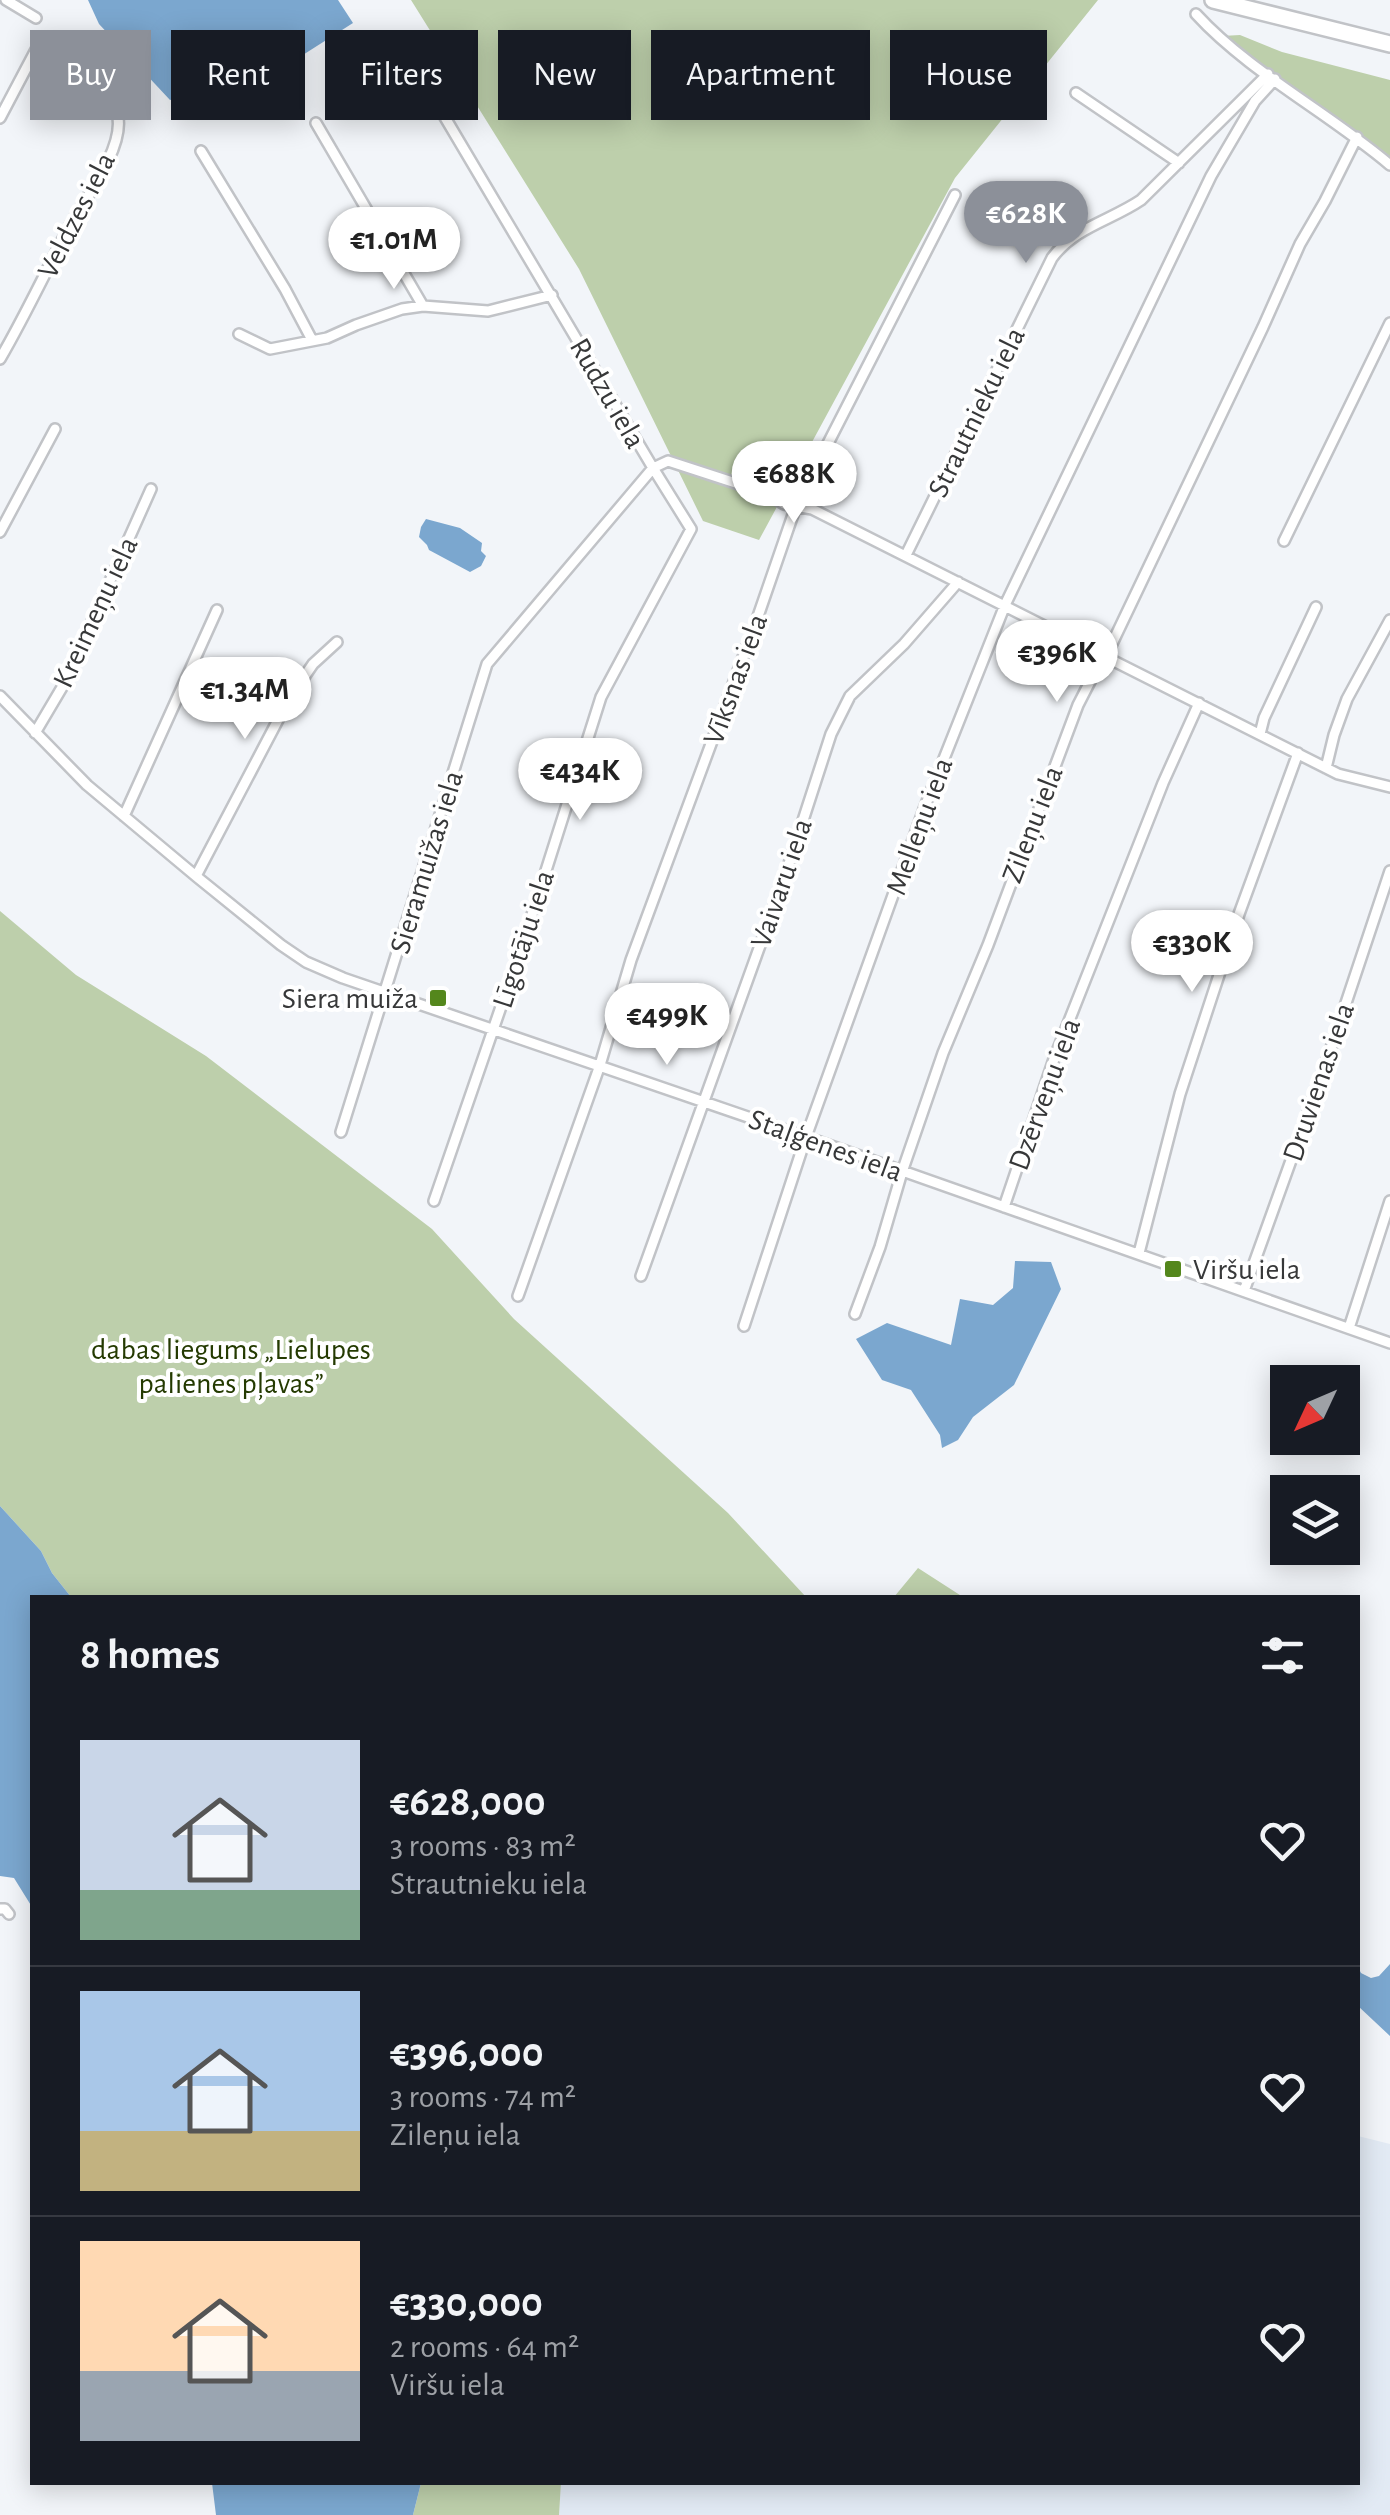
<!DOCTYPE html>
<meta charset="utf-8">
<style>
:root{--surface:#171b24;--page:#242831;--text:#f1f3f6;--muted:#9ea1a6;--line:#363941;--accent:#8c9099}
body{margin:0;font-family:"Alegreya Sans",sans-serif;background:var(--page);color:var(--text);height:100vh;display:flex;flex-direction:column;font-size:38px;white-space:nowrap}
*{box-sizing:border-box;margin:0}
p{font-size:32px;color:var(--muted)}
.icon{flex:none;width:55px;height:55px;fill:none;stroke:currentColor;stroke-width:2;stroke-linecap:round;stroke-linejoin:round}
.map{position:relative;flex:1;overflow:hidden}
.panel{position:absolute;left:30px;top:1595px;width:1330px;height:890px;display:flex;flex-direction:column;background:var(--surface);border-radius:0px;box-shadow:0 5px 25px #0003}
.panel>*{flex:none}
.top-card{position:absolute;left:30px;top:30px;width:1330px;height:90px;display:flex;gap:20px}
.needle{width:65px;rotate:226deg}
.controls{position:absolute;left:1270px;top:1365px;display:grid;gap:20px}
.controls a{display:grid;place-items:center;width:90px;height:90px;border-radius:0px;background:var(--surface);box-shadow:0 5px 25px #0003;font-size:50px}
.price{position:absolute;translate:-50% -85px;padding:0 22px;border-radius:35px;background:#fff;color:#222;font-size:32px;line-height:65px;filter:drop-shadow(0 2px 5px #0008)}
.price::after{content:'';position:absolute;left:50%;top:60px;width:30px;height:22px;margin-left:-15px;background:inherit;clip-path:polygon(0 0,100% 0,50% 100%)}
.price.current{background:var(--accent);color:#fff}
ul{padding:0;list-style:none}
li{display:flex;align-items:center;gap:30px;height:250px;padding:0 50px}
li+li{border-top:2px solid var(--line)}
li span{display:grid;place-items:center;flex:none;width:280px;height:200px;border-radius:0px;color:#555}
li>.icon{margin-inline-start:auto}
span .icon{width:120px;height:120px;fill:#fffc;stroke-width:1}
li b{font-size:42px}
h2{display:flex;justify-content:space-between;align-items:center;height:120px;padding:0 50px;font-size:42px}
.tag{padding:0 35px;border-radius:0px;background:var(--surface);box-shadow:0 5px 25px #0003;font-size:35px;line-height:90px}
.tag.current{background:var(--accent);color:#fff}
.map>svg:first-child{display:block}
.built{fill:#e2eaf4}
.green{fill:#bdcfab}
.water{fill:#7ba7cf}
.lines{fill:none;stroke-linecap:round;stroke-linejoin:round}
.minor-casing{stroke:#c1c3c7;stroke-width:14}
.trunk-casing{stroke:#c1c3c7;stroke-width:20}
.minor{stroke:#fff;stroke-width:9}
.trunk{stroke:#fff;stroke-width:15}
.poi-dot{fill:#54871c;stroke:#fff;stroke-width:4}
.labels{text-anchor:middle;stroke-width:8;stroke-linejoin:round;paint-order:stroke}
.street-label{font-size:30px;fill:#373839;stroke:#fff}
.poi-label{font-size:30px;fill:#373839;stroke:#fff;text-anchor:end}
.park-label{font-size:30px;fill:#243a01;stroke:#fff}
</style>
<div class="map">
<svg width="1390" height="2515" viewBox="0 0 1390 2515">
<rect width="100%" height="100%" fill="#f2f5f9"/>
<!-- built -->
<path class="built" d="M1358 2136 1390 2144V2515H559L561 2482H1358Z"/>
<!-- green -->
<path class="green" d="M411 0H1098L955 178 759 540 703 521 579 269Z
M1240 35 1282 52 1390 80V157L1222 36Z
M0 911 76 975 206 1056 432 1229 514 1319 728 1513 806 1597H71L52 1573 41 1551 0 1506Z
M918 1568 963 1597H894Z
M421 2483H561L559 2515H413Z"/>
<!-- water -->
<path class="water" d="M88 0H338L353 23 273 74 170 100 99 24Z
M426 519 460 528 482 543 481 551 486 556 481 566 470 572 429 550 427 545 419 537 421 527Z
M1015 1261 1051 1262 1061 1289 1014 1385 973 1417 958 1440 942 1448 940 1435 911 1390 882 1380 856 1339 887 1323 951 1345 960 1299 993 1305 1013 1288Z
M0 1506 41 1551 52 1573 71 1597 32 1598V1907L14 1878 0 1876Z
M1390 1964V2036L1358 2006V1967L1361 1973 1371 1978 1379 1976Z
M212 2483V2482L421 2483 413 2515H216Z"/>
<g class="lines">
<!-- minor casing -->
<g class="minor-casing">
<path id="minor" d="M6 0 36 18
M1196 14C1249 72 1329 113 1390 165
M405 50 653 468 668 461 766 493 784 504 812 509 1338 774 1390 787
M1076 93 1179 163
M0 118 39 44C74 53 92 66 109 97 112 104 118 111 118 118 123 151 83 201 68 229 45 273 25 316 0 359
M316 123 423 306
M201 151 285 289 312 340
M239 334 270 349 327 338 356 325 402 309 423 306 488 311 552 295
M0 532 55 429
M1284 541 1390 323
M906 555 1052 258C1075 227 1110 221 1141 200L1268 74
M0 696 87 785 197 877 281 945 306 962 343 978 806 1137 1390 1343
M35 733 64 684 151 489
M1260 734 1264 718 1316 607
M1326 768 1334 735 1347 699 1390 620
M124 816 217 610
M196 876 289 699 313 664 337 642
M341 1132 487 664 653 468 691 529 601 697 524 940 434 1201
M1004 1207 1054 1059 1163 783 1199 703
M1139 1253 1180 1094 1239 914 1298 753
M641 1276 785 876 831 734 850 696 904 644 958 582
M1244 1291 1325 1066 1390 871
M518 1296 600 1065 631 960 755 625 796 506 955 195
M855 1314 880 1247 902 1172 943 1053 988 945 1078 705 1098 666 1109 650 1263 327 1300 244 1325 201 1357 137
M744 1326 806 1137 924 809 1005 605 1211 176 1255 101 1275 79
M1349 1328 1390 1201
M0 1909H5L9 1914"/>
</g>
<!-- trunk casing -->
<g class="trunk-casing">
<path id="trunk" d="M1213 0 1390 44"/>
</g>
<!-- minor -->
<use href="#minor" class="minor"/>
<!-- trunk -->
<use href="#trunk" class="trunk"/>
</g>
<!-- markers -->
<g class="poi-dot">
<rect x="428" y="988" width="20" height="20" rx="5"/>
<rect x="1163" y="1259" width="20" height="20" rx="5"/>
</g>
<g class="labels">
<!-- street labels -->
<g class="street-label">
<text transform="translate(76 215) rotate(-63)" y="10">Veldzes iela</text>
<text transform="translate(608 393) rotate(60)" y="10">Rudzu iela</text>
<text transform="translate(976 412) rotate(-64)" y="10">Strautnieku iela</text>
<text transform="translate(95 612) rotate(-65)" y="10">Kreimeņu iela</text>
<text transform="translate(735 679) rotate(-70)" y="10">Vīksnas iela</text>
<text transform="translate(1032 824) rotate(-69)" y="10">Zileņu iela</text>
<text transform="translate(919 826) rotate(-70)" y="10">Melleņu iela</text>
<text transform="translate(426 862) rotate(-73)" y="10">Sieramuižas iela</text>
<text transform="translate(781 883) rotate(-71)" y="10">Vaivaru iela</text>
<text transform="translate(523 939) rotate(-72)" y="10">Līgotāju iela</text>
<text transform="translate(1318 1082) rotate(-71)" y="10">Druvienas iela</text>
<text transform="translate(1044 1094) rotate(-70)" y="10">Dzērveņu iela</text>
<text transform="translate(826 1145) rotate(20)" y="10">Staļģenes iela</text>
</g>
<!-- poi labels -->
<g class="poi-label">
<text x="418" y="1008">Siera muiža</text>
<text x="1193" y="1279" text-anchor="start">Viršu iela</text>
</g>
<!-- park labels -->
<g class="park-label">
<text x="231" y="1359">dabas liegums „Lielupes<tspan x="231" dy="34">palienes pļavas”</tspan></text>
</g>
</g>
</svg>
<div class="controls">
<a><svg class="needle" viewBox="-14 -14 28 28"><path d="M0-13l5 13h-10z" fill="#e53935"/><path d="M0 13l5-13h-10z" fill="#9ea1a6"/></svg></a>
<a><svg class="icon" aria-label="layers" viewBox="0 0 24 24"><path d="M12 4l9 5-9 5-9-5zM3 14l9 5 9-5"/></svg></a>
</div>
<b class="price current" style="left:1026px;top:266px">€628K</b>
<b class="price" style="left:394px;top:292px">€1.01M</b>
<b class="price" style="left:794px;top:526px">€688K</b>
<b class="price" style="left:1057px;top:705px">€396K</b>
<b class="price" style="left:245px;top:742px">€1.34M</b>
<b class="price" style="left:580px;top:823px">€434K</b>
<b class="price" style="left:1192px;top:995px">€330K</b>
<b class="price" style="left:667px;top:1068px">€499K</b>
<div class="top-card">
<a class="tag current">Buy</a>
<a class="tag">Rent</a>
<a class="tag">Filters</a>
<a class="tag">New</a>
<a class="tag">Apartment</a>
<a class="tag">House</a>
</div>
<section class="panel">
<h2>8 homes<svg class="icon" aria-label="filters" viewBox="0 0 24 24"><path d="M4 7h16M4 17h16"/><circle cx="9" cy="7" r="2"/><circle cx="15" cy="17" r="2"/></svg></h2>
<ul>
<li><span style="background:linear-gradient(#c9d6e8 75%,#7fa58c 0)"><svg class="icon" aria-label="home" viewBox="0 0 24 24"><path d="M3 11l9-7 9 7M6 9v11h12V9"/></svg></span><div><b>€628,000</b><p>3 rooms · 83 m²</p><p>Strautnieku iela</p></div><svg class="icon" aria-label="heart" viewBox="0 0 24 24"><path d="M12 20l-8-8c-3-5 5-10 8-4 3-6 11-1 8 4z"/></svg></li>
<li><span style="background:linear-gradient(#a9c7e8 70%,#c2b280 0)"><svg class="icon" aria-label="home" viewBox="0 0 24 24"><path d="M3 11l9-7 9 7M6 9v11h12V9"/></svg></span><div><b>€396,000</b><p>3 rooms · 74 m²</p><p>Zileņu iela</p></div><svg class="icon" aria-label="heart" viewBox="0 0 24 24"><path d="M12 20l-8-8c-3-5 5-10 8-4 3-6 11-1 8 4z"/></svg></li>
<li><span style="background:linear-gradient(#ffd9b3 65%,#9aa5b1 0)"><svg class="icon" aria-label="home" viewBox="0 0 24 24"><path d="M3 11l9-7 9 7M6 9v11h12V9"/></svg></span><div><b>€330,000</b><p>2 rooms · 64 m²</p><p>Viršu iela</p></div><svg class="icon" aria-label="heart" viewBox="0 0 24 24"><path d="M12 20l-8-8c-3-5 5-10 8-4 3-6 11-1 8 4z"/></svg></li>
</ul>
</section>
</div>
